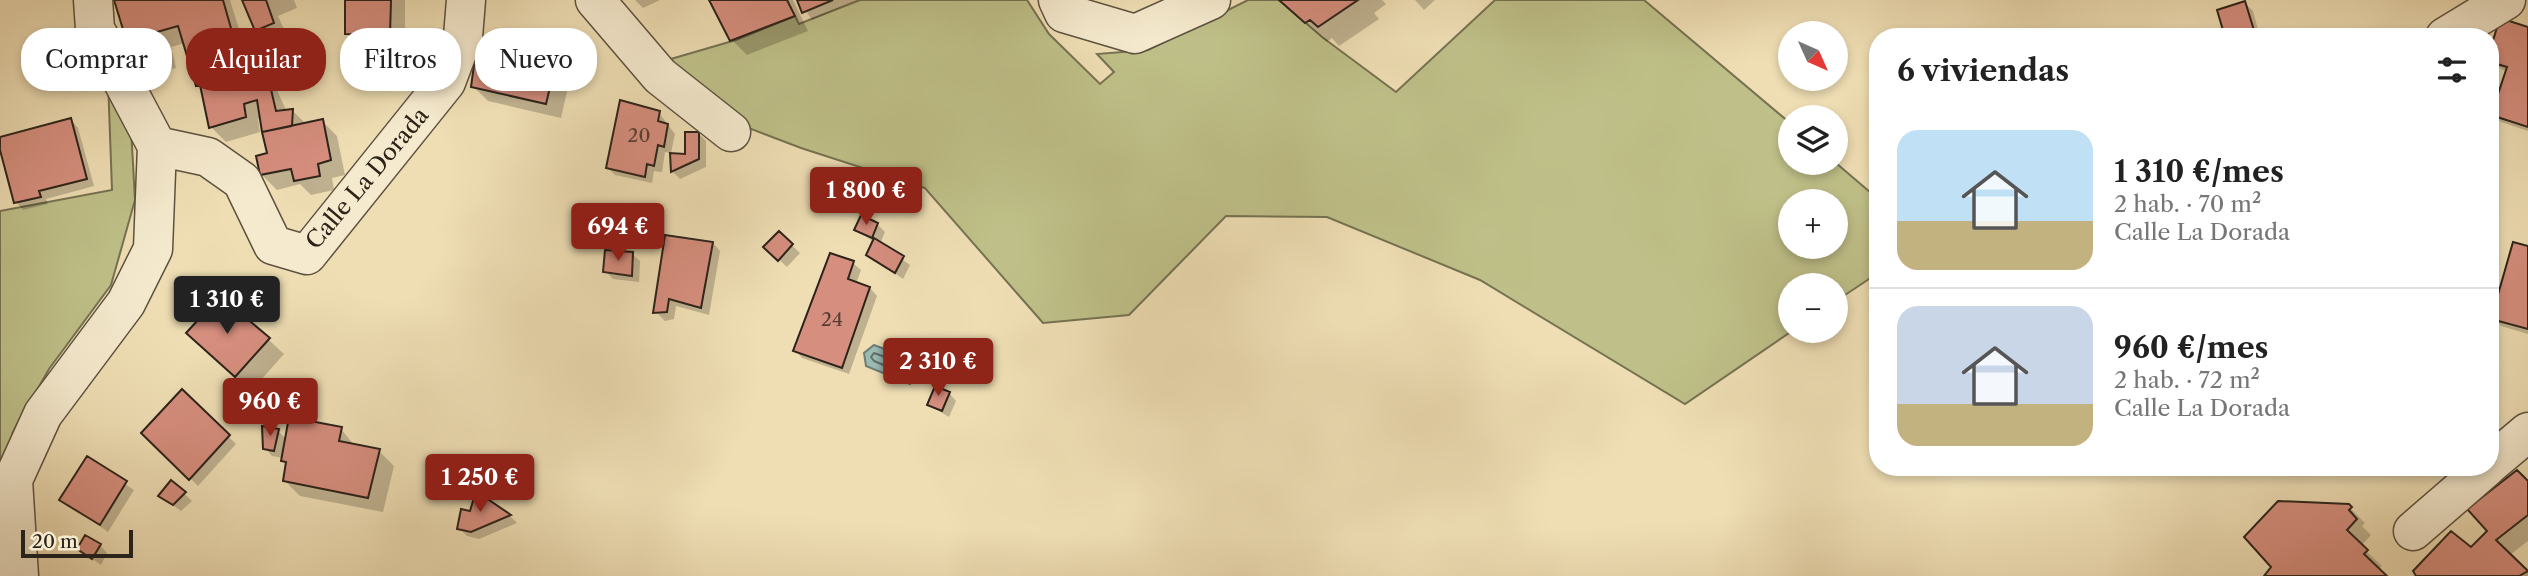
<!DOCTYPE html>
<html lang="es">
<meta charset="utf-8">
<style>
:root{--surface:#fff;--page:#f6f6f6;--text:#222;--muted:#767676;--line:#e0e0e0;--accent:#8f2418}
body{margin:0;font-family:"Libre Caslon Text",serif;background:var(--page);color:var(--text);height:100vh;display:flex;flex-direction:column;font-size:26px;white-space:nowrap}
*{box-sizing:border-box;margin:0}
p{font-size:23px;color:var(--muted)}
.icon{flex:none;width:38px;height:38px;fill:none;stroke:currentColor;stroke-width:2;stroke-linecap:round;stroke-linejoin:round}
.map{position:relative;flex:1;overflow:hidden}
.drawer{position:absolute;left:1869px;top:28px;width:630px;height:448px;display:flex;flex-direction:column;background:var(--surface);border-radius:28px;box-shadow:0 4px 10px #0003}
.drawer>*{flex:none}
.hud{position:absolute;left:21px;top:28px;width:665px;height:63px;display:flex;gap:14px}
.needle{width:46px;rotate:135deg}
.fabs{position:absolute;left:1778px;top:21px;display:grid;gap:14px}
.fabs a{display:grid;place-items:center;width:70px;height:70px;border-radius:50%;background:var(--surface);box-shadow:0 4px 10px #0003;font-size:35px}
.scale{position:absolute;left:21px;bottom:18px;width:112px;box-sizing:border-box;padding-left:7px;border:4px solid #2c231a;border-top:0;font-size:19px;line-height:24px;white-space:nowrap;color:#2c231a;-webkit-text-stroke:5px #f5eace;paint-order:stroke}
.price{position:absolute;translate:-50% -60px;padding:0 16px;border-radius:7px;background:var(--accent);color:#fff;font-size:23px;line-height:46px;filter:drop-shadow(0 2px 4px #0008)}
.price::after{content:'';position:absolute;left:50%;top:42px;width:21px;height:16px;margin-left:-10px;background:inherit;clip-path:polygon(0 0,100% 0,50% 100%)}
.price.selected{background:#222;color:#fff}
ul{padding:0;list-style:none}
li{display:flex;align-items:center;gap:21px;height:175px;padding:0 28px}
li+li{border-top:2px solid var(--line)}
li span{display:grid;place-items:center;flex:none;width:196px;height:140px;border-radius:21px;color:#555}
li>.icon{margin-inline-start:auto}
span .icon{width:84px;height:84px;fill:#fffc;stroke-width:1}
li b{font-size:30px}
h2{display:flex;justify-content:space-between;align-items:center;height:84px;padding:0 28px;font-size:30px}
.tag{padding:0 24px;border-radius:28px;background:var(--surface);box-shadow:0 4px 10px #0003;font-size:24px;line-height:63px}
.tag.selected{background:var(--accent);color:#fff}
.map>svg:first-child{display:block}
.green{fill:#bfc089;stroke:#767252;stroke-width:2;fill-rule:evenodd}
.water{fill:#9bbbb3;stroke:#6f7e76;stroke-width:2}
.shadow{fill:#0003}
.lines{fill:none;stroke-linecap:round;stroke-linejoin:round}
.shore{stroke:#646f66;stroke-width:2}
.building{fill:#d68e7e;stroke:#2c231a;stroke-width:2}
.minor-casing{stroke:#5d5240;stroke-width:41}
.minor{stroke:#f5eace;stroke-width:38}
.labels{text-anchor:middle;stroke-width:6;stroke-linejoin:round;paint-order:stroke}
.number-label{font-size:19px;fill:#563e33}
.street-label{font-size:23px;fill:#2c231a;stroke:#f5eace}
</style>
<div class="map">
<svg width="2528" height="576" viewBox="0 0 2528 576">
<rect width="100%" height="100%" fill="#efdeb4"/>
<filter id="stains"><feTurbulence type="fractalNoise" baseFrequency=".00286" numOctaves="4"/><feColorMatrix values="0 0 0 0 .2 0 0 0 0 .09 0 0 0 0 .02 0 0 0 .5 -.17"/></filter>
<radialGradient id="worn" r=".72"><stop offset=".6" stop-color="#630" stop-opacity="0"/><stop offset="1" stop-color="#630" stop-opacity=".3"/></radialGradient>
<!-- green -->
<path class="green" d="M860 0H1027L1049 34 1100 84 1114 72 1097 54 1148 50 1248 0H1279L1322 37 1396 92 1495 0H1644L1790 123V163H1836L1878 199V273L1836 301V285H1790L1792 331 1685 404 1480 280 1327 217 1226 216 1129 315 1043 323 925 188 801 148 738 124 664 61 736 40 795 16 799 24ZM1790 201H1836V247H1790Z
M108 80 131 128 135 200 111 285 49 369 13 432 0 484V211L112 190Z"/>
<!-- water -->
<path class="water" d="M874 345 919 362 910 384 866 366 864 353Z"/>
<!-- shadow -->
<path class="shadow" d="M116 0H230L253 73 260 71 275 86 287 112 293 111 306 124 322 121 337 136 345 175 332 178 334 190 311 195 300 184 277 190 262 175 269 155 262 117 258 119 260 132 226 142 211 127 204 92 197 85 185 43 171 47 176 68 150 76 135 61Z
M244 0H294L297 8 278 16 288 38 271 45 257 30Z
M347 0H405V49L361 48 346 33Z
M635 0H660L643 8Z
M712 0H793L808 31 747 55 732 40Z
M799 0H858L812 20Z
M1280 0H1382L1386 4 1374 13 1379 19 1339 46 1332 38 1327 42Z
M1415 0H1435L1424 10Z
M2245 3 2253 11 2260 37H2226Z
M2528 29V131L2501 122 2493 115 2507 72 2490 62Z
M558 46 574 61 561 118 488 101 473 86Z
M659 113 675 134 671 153 665 152 662 172 654 171 652 183 615 175 608 168Z
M71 120 78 128 94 186 46 199 48 204 23 210 16 202 0 139Z
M698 133 706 141V167L680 179 672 171 687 156Z
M877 224 885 232 880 244 910 265 903 279 868 254 874 242 856 230Z
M779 233 800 253 787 267 766 247Z
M667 237 713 243 720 251 709 315 676 306 674 319 665 321 657 313Z
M2528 248V334L2501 326 2493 318Z
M632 254 640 261 639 282 613 279 605 271Z
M853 263 861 270 856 284 870 288 877 296 849 374 802 358 795 350Z
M214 305 232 306 284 354 251 391 203 348 210 310Z
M182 391 236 444 198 486 144 433Z
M949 393 956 401 949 417 929 405Z
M341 429 355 446 379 451 394 466 383 512 300 496 285 481 288 465 284 458 272 456 265 448 278 431 287 440Z
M87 459 134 490 108 532 62 500Z
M172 482 192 501 181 511 160 496Z
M2528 483V541L2510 555 2528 572V576H2419L2471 549Z
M477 494 510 516 517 523 479 539 467 536 459 528 472 513Z
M2278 503 2351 509 2365 523 2362 526 2371 535 2361 546 2382 566 2377 570 2384 576H2266L2274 567Z
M100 545 107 553 101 565 79 549Z"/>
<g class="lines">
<!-- shore -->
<path class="shore" d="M874 353 907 365V372L903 373 874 361 871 357Z"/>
</g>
<!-- building -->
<path class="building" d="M114 0H223L244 74 196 86 178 26 157 32 162 53 133 62Z
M242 0H266L274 23 255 31Z
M345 0H391L390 35 345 34Z
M709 0H787L795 16 730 41Z
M797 0H833L802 13Z
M1279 0H1358L1318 27 1310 20 1305 23Z
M2245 1 2256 37H2225L2217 10Z
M2500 18 2528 27V127L2491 115 2507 67 2490 62V50Z
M512 35 546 42 554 39 560 45 546 104 471 87 474 65 502 71 506 39Z
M261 69 265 87 270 85 276 111 293 109 292 126 262 132 257 100 244 104 246 117 209 128 200 85Z
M620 100 660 111 658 121 668 124 664 147 658 145 654 166 647 164 645 177 606 168Z
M71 118 87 179 39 191 41 197 14 203 0 150V137Z
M323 119 331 160 318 164 320 176 294 181 291 169 260 175 256 156 267 153 262 132Z
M685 132H699V159L671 172 670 153 685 154Z
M861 215 878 223 872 238 854 230Z
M779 231 793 244 778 261 763 247Z
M665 235 713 242 701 308 669 299 667 312 653 313Z
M874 238 904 256 895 273 866 255Z
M2513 242 2528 246V329L2491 319Z
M605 250 633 252 632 276 603 272Z
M830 253 854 261 848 279 870 287 842 368 793 351Z
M227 302 270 338 235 377 186 333 199 319 197 312 200 307 209 308 213 303Z
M935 386 950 392 942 411 927 405Z
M182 389 230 435 189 480 141 433Z
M289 417 342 427 339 441 380 449 368 498 283 481 286 462 281 461Z
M262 426 279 429 274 451 263 449Z
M87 456 127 481 100 525 59 500Z
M2517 470 2528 481V515L2496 540 2528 571 2519 576H2416L2413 571 2451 531 2471 547 2487 531 2467 509Z
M171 480 186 492 173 505 158 496Z
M476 491 511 515 471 532 457 529 461 509 470 511Z
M2278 501 2349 504 2352 507 2349 510 2357 519 2347 530 2368 550 2364 554 2387 576H2264L2271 567 2244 537Z
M85 535 101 544 92 559 77 549Z"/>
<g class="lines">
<!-- minor casing -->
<g class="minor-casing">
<path id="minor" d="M595 0 660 76 731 132
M1058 0 1064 13 1135 34 1211 0
M2445 37 2506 0
M157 146 208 157 242 181 273 245 307 255 446 82 463 37 466 0
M2490 464 2528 432
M2413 531 2487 467
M19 576 13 480 43 414 126 303 153 249 157 146 95 29 93 0"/>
</g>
<!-- minor -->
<use href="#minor" class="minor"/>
</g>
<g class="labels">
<!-- number labels -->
<g class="number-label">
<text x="639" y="142">20</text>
<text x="832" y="326">24</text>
</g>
<!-- street labels -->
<g class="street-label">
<text transform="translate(367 178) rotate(-50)" y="8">Calle La Dorada</text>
</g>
</g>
<rect width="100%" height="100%" filter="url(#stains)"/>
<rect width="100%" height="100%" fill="url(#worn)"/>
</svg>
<div class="fabs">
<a><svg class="needle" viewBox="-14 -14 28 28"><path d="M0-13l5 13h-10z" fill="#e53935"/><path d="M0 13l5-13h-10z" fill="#767676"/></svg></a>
<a><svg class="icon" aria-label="layers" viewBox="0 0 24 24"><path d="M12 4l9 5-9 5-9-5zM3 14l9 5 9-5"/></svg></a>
<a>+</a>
<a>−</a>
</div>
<div class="scale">20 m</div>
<b class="price" style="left:866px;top:227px">1 800 €</b>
<b class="price" style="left:618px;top:263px">694 €</b>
<b class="price selected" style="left:227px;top:336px">1 310 €</b>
<b class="price" style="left:938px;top:398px">2 310 €</b>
<b class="price" style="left:270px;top:438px">960 €</b>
<b class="price" style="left:480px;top:514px">1 250 €</b>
<div class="hud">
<a class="tag">Comprar</a>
<a class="tag selected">Alquilar</a>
<a class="tag">Filtros</a>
<a class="tag">Nuevo</a>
</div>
<section class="drawer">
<h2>6 viviendas<svg class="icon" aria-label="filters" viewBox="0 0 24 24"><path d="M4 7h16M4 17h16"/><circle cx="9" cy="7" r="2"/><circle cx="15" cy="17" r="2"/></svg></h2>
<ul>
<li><span style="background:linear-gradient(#bfe0f5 65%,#c2b280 0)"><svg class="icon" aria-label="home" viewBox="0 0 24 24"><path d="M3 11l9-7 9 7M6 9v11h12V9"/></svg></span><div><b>1 310 €/mes</b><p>2 hab. · 70 m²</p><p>Calle La Dorada</p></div></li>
<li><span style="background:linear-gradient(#c9d6e8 70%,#c2b280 0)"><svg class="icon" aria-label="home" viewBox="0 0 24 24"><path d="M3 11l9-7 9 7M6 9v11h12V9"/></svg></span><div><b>960 €/mes</b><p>2 hab. · 72 m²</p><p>Calle La Dorada</p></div></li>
</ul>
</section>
</div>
